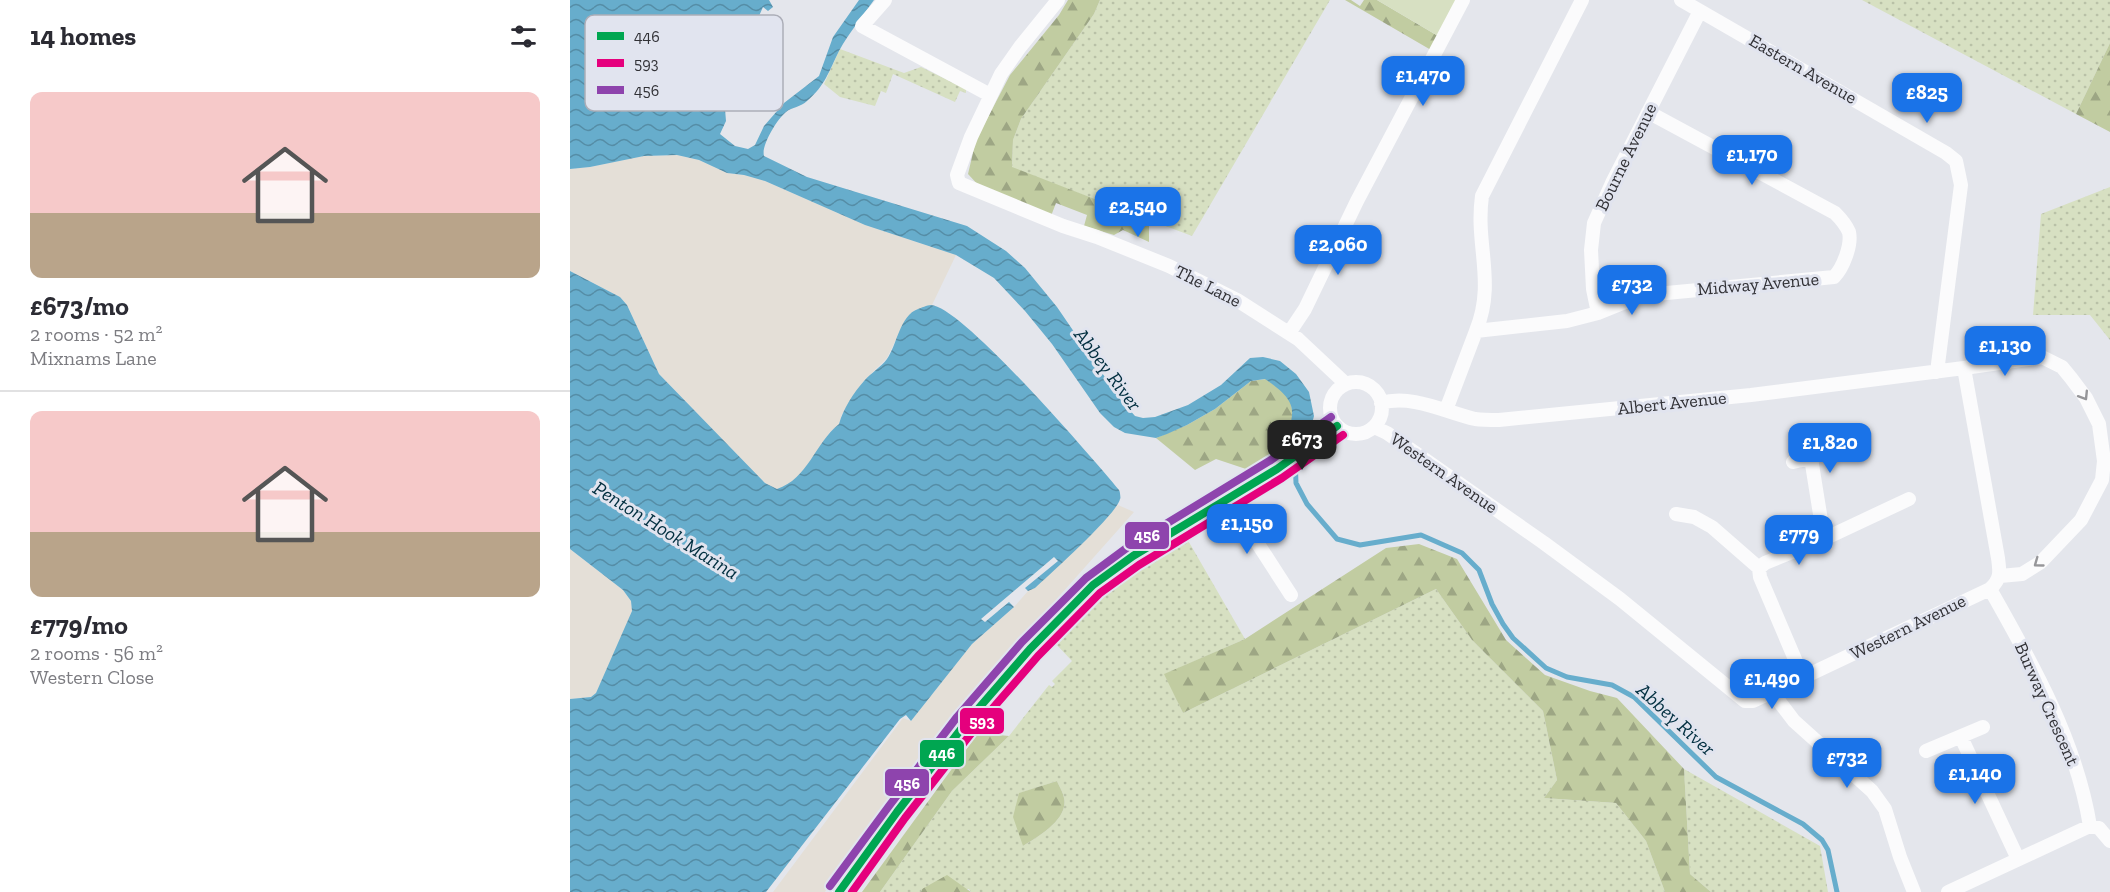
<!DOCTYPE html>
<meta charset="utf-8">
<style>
:root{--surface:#fff;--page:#f7f7f7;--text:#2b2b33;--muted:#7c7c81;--line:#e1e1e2;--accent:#1a73e8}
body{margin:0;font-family:"Zilla Slab",serif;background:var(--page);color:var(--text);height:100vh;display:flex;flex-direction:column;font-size:22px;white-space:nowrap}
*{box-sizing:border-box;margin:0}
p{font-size:20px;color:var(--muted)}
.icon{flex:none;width:33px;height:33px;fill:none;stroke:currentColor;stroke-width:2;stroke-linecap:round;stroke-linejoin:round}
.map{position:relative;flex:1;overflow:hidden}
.details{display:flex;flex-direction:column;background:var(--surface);width:570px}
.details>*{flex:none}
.price{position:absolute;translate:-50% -51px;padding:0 14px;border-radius:12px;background:var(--accent);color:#fff;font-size:20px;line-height:39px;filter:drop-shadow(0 2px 3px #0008)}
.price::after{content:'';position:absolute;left:50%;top:36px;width:18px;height:14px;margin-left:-9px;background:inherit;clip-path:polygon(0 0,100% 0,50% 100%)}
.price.selected{background:#222;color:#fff}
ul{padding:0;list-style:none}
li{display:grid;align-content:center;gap:12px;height:318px;padding:0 30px}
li+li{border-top:2px solid var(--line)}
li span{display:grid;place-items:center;height:186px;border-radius:12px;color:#555}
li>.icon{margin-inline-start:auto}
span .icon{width:108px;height:108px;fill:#fffc;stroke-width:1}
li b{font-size:26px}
h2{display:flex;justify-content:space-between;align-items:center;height:72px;padding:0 30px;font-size:26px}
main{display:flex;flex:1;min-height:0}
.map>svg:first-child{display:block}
.commercial{fill:#e4dfd7}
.grass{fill:url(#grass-dots);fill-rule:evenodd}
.forest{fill:url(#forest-firs)}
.park{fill:#d7e0c2}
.water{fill:url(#water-waves)}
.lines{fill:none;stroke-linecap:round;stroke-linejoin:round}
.stream{stroke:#67adcc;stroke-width:5}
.street{stroke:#fbfbfc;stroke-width:14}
.bus-1-casing{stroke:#e1e4ef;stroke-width:12}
.bus-2-casing{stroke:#e1e4ef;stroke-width:12}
.bus-3-casing{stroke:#e1e4ef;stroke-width:12}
.bus-1{stroke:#00a651;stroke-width:8}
.bus-2{stroke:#e5007d;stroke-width:8}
.bus-3{stroke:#8e44ad;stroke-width:8}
.oneway{stroke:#969699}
.labels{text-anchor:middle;stroke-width:6;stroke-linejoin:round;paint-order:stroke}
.street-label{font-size:18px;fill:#313136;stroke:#e1e4ef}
.water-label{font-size:20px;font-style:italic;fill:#012e3f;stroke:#e1e4ef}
.key{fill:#e1e4ef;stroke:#acaeb8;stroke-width:1.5}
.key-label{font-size:16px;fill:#313136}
.line-badge{stroke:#e1e4ef;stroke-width:2}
.badge-label{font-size:16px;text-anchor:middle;font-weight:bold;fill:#fff}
</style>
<main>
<section class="details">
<h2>14 homes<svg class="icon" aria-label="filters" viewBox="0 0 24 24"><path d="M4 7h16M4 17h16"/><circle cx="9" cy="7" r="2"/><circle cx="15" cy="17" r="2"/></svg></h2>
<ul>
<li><span style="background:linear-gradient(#f6c9c9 65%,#b9a48a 0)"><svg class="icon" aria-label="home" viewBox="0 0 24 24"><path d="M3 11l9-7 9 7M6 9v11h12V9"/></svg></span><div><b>£673/mo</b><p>2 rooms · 52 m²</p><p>Mixnams Lane</p></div></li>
<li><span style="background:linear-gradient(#f6c9c9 65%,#b9a48a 0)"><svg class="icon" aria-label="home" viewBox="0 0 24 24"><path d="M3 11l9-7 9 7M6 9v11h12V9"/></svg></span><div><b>£779/mo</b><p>2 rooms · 56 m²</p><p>Western Close</p></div></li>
</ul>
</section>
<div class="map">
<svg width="1540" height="892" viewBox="0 0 1540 892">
<defs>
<pattern id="grass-dots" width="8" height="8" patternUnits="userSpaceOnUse" patternTransform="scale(1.5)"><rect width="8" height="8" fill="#d7e0c2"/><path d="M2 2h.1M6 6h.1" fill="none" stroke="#b9c1a7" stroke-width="1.8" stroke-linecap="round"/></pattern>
<pattern id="forest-firs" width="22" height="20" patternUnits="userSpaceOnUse" patternTransform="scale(1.5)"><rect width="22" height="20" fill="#c1cca1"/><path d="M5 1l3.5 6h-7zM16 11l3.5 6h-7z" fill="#9da684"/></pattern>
<pattern id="water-waves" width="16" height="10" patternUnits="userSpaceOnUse" patternTransform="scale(1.5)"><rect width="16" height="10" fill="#67adcc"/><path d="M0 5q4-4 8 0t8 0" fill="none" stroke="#558da6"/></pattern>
</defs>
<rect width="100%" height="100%" fill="#e4e6ec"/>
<!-- commercial -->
<path class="commercial" d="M107 155 129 160 157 173 174 175 195 181 295 225 386 255 362 305 345 310 335 321 317 358 293 382 272 414 269 424 260 432 241 461 220 485 207 489 195 483 89 374 57 305 50 297 0 271V169L20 167 74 156Z
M548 505 564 512 421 673 324 796 255 892H203L333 718 341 721 402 644 444 607 458 591Z
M0 549 53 590 61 601 62 611 57 625 26 693 21 697 0 699Z"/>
<!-- grass -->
<path class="grass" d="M530 0H760L622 236 442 168 443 140 451 119 524 14Z
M1292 0H1540V43L1506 114Z
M270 49 334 73 351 67 396 89V93L390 91 385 102 323 74 316 93 311 91 305 106 270 97 254 84Z
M1540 187V340L1520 315H1463L1471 214Z
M616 537 675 639 595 674 613 713 866 589 902 640 973 711 987 780 974 798 1046 803 1076 841 1095 892H401L399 889H352L351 892H310L382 791 439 736 475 690 479 685 482 687 485 684 482 681 502 661 485 643 531 595 561 570ZM487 781C489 786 493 792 494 798 499 819 468 837 453 846L450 793Z
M1114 769 1250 846 1258 892H1141L1120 874Z"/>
<!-- forest -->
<path class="forest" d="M498 0H530L524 14 451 119 443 140 442 167 579 220V242L553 230 544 235 514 226 517 215 486 203 481 216 410 187 398 174 406 140 440 75 489 15Z
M775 0H781L790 6 794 0H807L868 36 861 50Z
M1540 43V132L1506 114Z
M696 379 714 392 721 402 723 418 716 443 682 471 646 459 625 470 586 438 617 425 645 409 681 381Z
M849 544 887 559 936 640 975 675 1020 691 1047 698 1114 769 1120 874 1141 892H1095L1076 841 1046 803 974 798 987 780 973 711 902 640 866 589 613 713 594 674 675 639 816 548Z
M408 733 439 736 382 791 310 892H292Z
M487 781C489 786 493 792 494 798 499 819 468 837 453 846L443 817 449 793Z
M377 875 401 892H351L352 889Z"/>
<!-- park -->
<path class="park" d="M807 0H888L868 36Z"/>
<!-- water -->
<path class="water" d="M0 0H199L203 7 198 11 193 7 177 43 162 94 174 99 155 109 156 121 150 134 165 146 178 149 185 145 194 126 214 103 249 76 263 37 289 0H304C292 17 279 33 269 51 259 71 255 86 237 101 231 107 222 107 216 112 207 119 191 146 194 156L237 177 397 226 436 251 455 268 487 307 550 399 565 416 573 418 585 417 618 405 651 385 680 358 693 357 710 361 726 374 739 392 744 416 738 439 714 457C718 415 738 408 695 379L681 381 645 409 617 425 597 434 586 438 555 433 544 427 530 413 482 344 455 311 424 278 386 255 295 225 195 181 174 175 157 173 129 160 107 155 74 156 20 167 0 169Z
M0 271 50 297 57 305 89 374 195 483 207 489C238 479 245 443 269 424 273 409 284 392 294 381 301 373 311 367 317 359 327 345 330 315 348 309 351 308 357 305 361 305 392 306 524 460 549 490 550 491 551 499 550 499 548 513 479 575 465 588L458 591 455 588 488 561 484 557 411 619 415 622 439 602 444 607 402 644 341 721 336 715 330 719 196 892H0V699L21 697 26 693 62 611 61 601 53 590 0 549Z"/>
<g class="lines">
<!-- stream -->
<path class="stream" d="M725 458 726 483 737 504 767 539 790 545 851 535 892 553 909 570 922 604 933 624 943 638 976 668 997 677 1042 685 1064 697 1146 777 1233 824 1252 840 1258 850 1267 892"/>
<!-- street -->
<path class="street" d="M315 0 292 26 420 95
M488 0 450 47 431 74 401 137 387 175 389 183 493 226 527 237 599 266 667 300 728 339 776 384
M1111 0 1376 153 1386 161 1391 185 1367 372
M1028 313 1023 289 1021 250 1024 223 1042 183 1130 11
M906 331C926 282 905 245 912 196L1012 0
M719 333 735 309 787 201 893 0
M760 408a26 26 0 1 1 52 0a26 26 0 1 1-52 0Z
M811 403C842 394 875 412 905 419 913 420 921 420 929 420L1181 395 1394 368 1472 357 1492 367 1501 378 1516 398 1529 424 1534 461 1532 480 1511 520 1471 562 1452 574 1430 576
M876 410 906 331 997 321 1028 313 1070 296 1086 294 1264 277C1273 268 1282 245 1279 232 1276 225 1270 218 1265 213L1078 112
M804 427 817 433 974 543 1050 599 1175 701H1183L1420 589C1431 579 1430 572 1428 558L1394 368
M1223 462 1241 458 1254 539
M659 499 721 595
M1106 514 1124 517 1142 527 1189 568
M1420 589C1462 663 1506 740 1520 826
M1233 678 1190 577 1189 568 1195 563 1254 539 1339 499
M1202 692 1224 721 1302 791 1315 809 1330 857 1344 892
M1391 737 1448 859
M1356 751 1413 727
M269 892 327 812 395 724 460 649 523 585 563 556 707 469 767 426
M1378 892 1520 826 1529 828 1540 841"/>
<!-- bus-1 casing -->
<g class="bus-1-casing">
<path id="bus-1" d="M269 892 327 812 395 724 460 649 523 585 563 556 707 469 767 426"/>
</g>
<!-- bus-2 casing -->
<g class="bus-2-casing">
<path id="bus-2" d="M282 892 335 818 403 731 468 656 530 593 569 565 712 478 773 435"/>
</g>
<!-- bus-3 casing -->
<g class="bus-3-casing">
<path id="bus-3" d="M260 886 319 806 387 717 452 642 516 578 558 547 701 460 761 417"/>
</g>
<!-- bus-1 -->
<use href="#bus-1" class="bus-1"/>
<!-- bus-2 -->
<use href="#bus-2" class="bus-2"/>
<!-- bus-3 -->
<use href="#bus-3" class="bus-3"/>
</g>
<!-- one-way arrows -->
<defs><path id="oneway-chevron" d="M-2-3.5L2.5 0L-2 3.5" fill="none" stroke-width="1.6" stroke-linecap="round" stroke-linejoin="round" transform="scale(1.5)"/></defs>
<g class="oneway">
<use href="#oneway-chevron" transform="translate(1514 396) rotate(58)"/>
<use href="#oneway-chevron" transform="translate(1468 563) rotate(144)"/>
</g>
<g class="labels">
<!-- street labels -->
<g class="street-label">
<text transform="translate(1233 69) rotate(30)" y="6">Eastern Avenue</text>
<text transform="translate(1056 157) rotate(-64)" y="6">Bourne Avenue</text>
<text transform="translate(1188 284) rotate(-5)" y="6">Midway Avenue</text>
<text transform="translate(638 286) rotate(27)" y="6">The Lane</text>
<text transform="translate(1102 403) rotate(-6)" y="6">Albert Avenue</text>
<text transform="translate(874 473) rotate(35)" y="6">Western Avenue</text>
<text transform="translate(1338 627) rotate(-26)" y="6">Western Avenue</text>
<text transform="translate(1477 704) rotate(66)" y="6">Burway Crescent</text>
</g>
<!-- water labels -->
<g class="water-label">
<text transform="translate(538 369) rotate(53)" y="7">Abbey River</text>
<text transform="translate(96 530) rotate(32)" y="7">Penton Hook Marina</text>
<text transform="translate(1106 719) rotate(42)" y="7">Abbey River</text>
</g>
</g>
<!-- legend -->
<rect x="15" y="15" width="198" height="96" rx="9" class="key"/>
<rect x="27" y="32" width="27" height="8" fill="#00a651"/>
<rect x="27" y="59" width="27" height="8" fill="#e5007d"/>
<rect x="27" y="86" width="27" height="8" fill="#8e44ad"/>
<g class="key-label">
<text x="64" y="42">446</text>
<text x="64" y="69">593</text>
<text x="64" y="96">456</text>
</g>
<g class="line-badge">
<rect x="554" y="521" width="46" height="29" rx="6" fill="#8e44ad"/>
<rect x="389" y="707" width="46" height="28" rx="6" fill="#e5007d"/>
<rect x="349" y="739" width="46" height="29" rx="6" fill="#00a651"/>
<rect x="314" y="768" width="46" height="29" rx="6" fill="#8e44ad"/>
</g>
<g class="badge-label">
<text x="577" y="541">456</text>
<text x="412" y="727">593</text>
<text x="372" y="759">446</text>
<text x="337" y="789">456</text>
</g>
</svg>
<b class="price" style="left:853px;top:107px">£1,470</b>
<b class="price" style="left:1357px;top:124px">£825</b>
<b class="price" style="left:1182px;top:186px">£1,170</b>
<b class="price" style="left:568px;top:238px">£2,540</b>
<b class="price" style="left:768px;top:276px">£2,060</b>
<b class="price" style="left:1062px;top:316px">£732</b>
<b class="price" style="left:1435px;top:377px">£1,130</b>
<b class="price selected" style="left:732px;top:471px">£673</b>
<b class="price" style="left:1260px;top:474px">£1,820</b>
<b class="price" style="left:677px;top:555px">£1,150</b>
<b class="price" style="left:1229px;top:566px">£779</b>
<b class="price" style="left:1202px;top:710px">£1,490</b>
<b class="price" style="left:1277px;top:789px">£732</b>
<b class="price" style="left:1405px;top:805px">£1,140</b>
</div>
</main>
